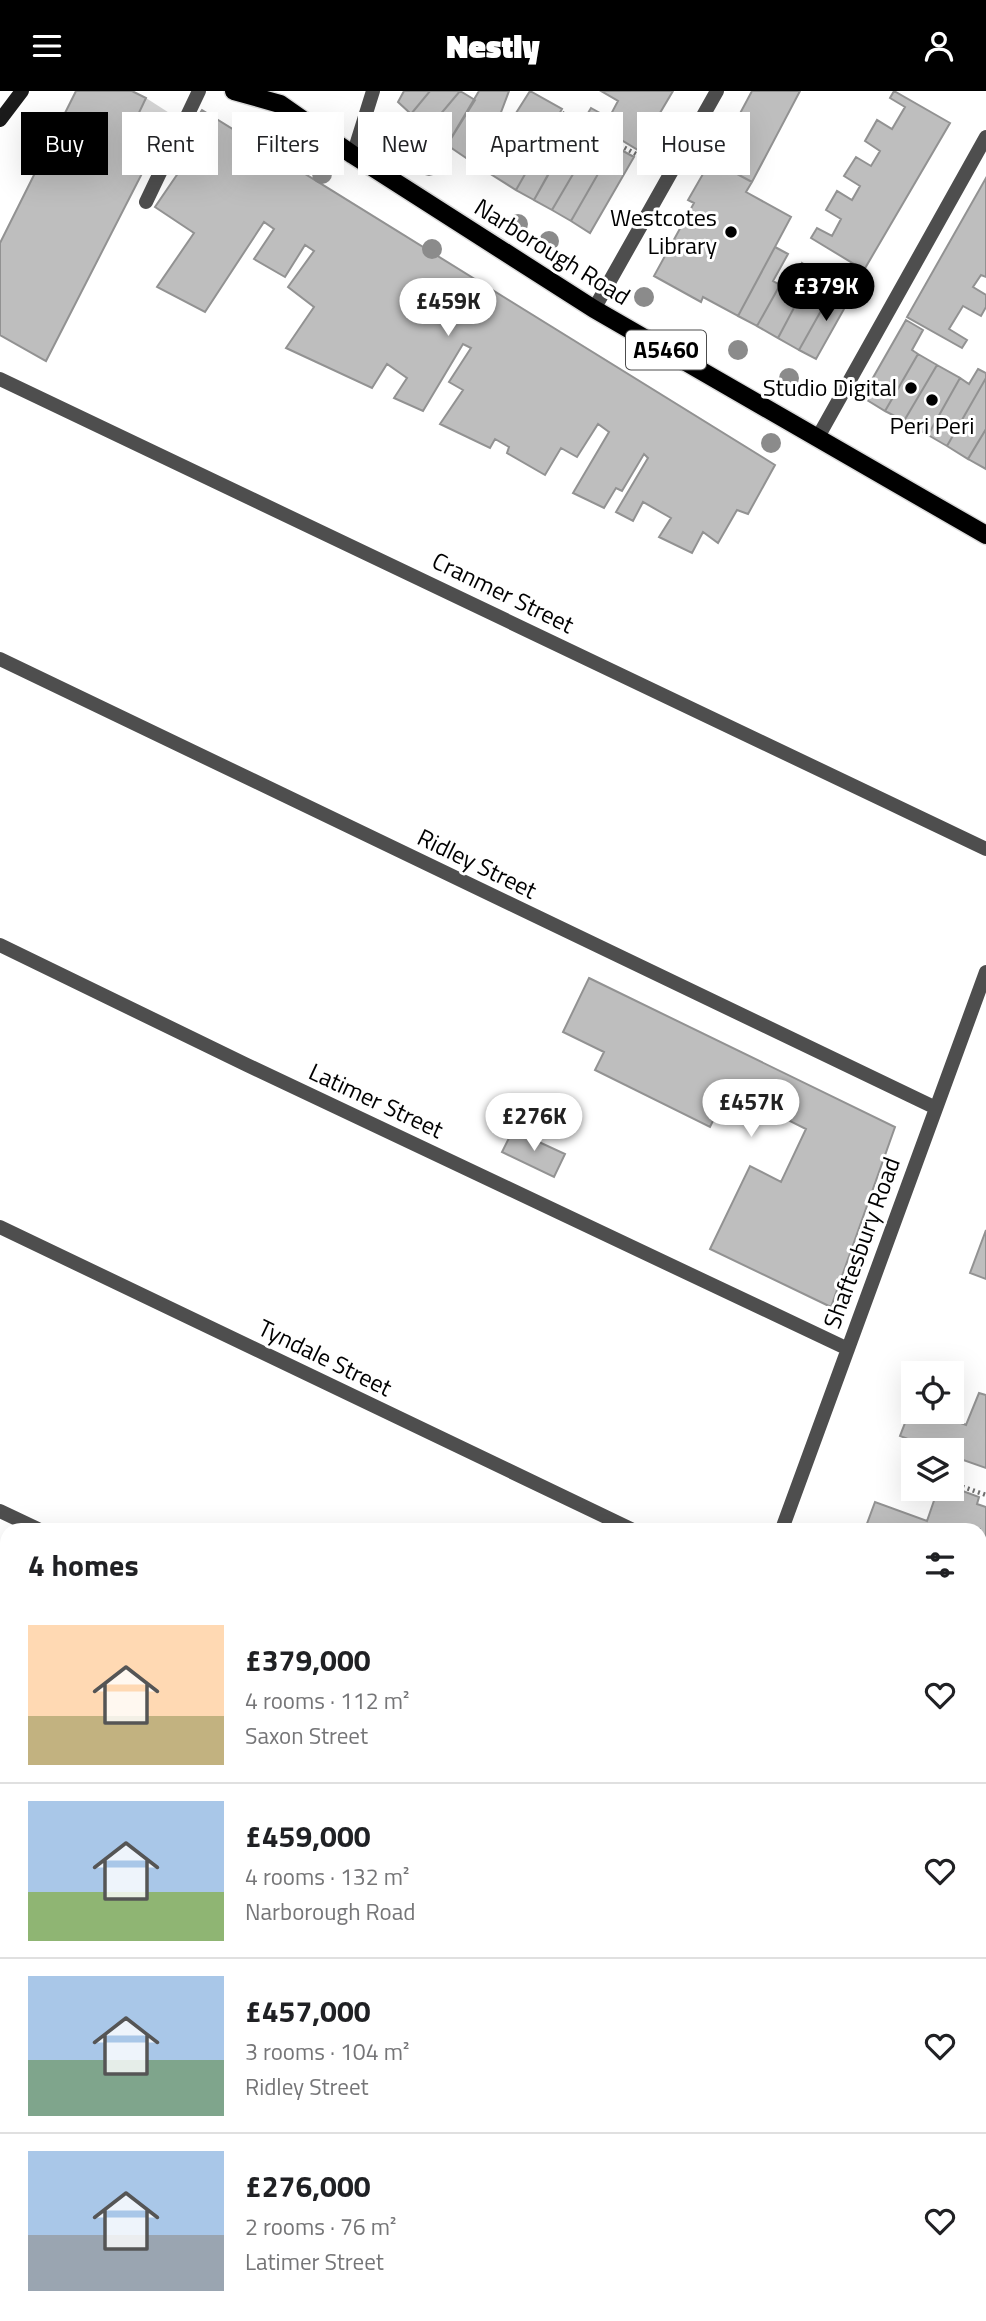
<!DOCTYPE html>
<meta charset="utf-8">
<style>
:root{--surface:#fff;--page:#f6f6f6;--text:#202124;--muted:#757577;--line:#e0e0e0;--accent:#000}
body{margin:0;font-family:"Titillium Web",sans-serif;background:var(--page);color:var(--text);height:100vh;display:flex;flex-direction:column;font-size:26px;white-space:nowrap}
*{box-sizing:border-box;margin:0}
p{font-size:23px;color:var(--muted)}
.icon{flex:none;width:38px;height:38px;fill:none;stroke:currentColor;stroke-width:2;stroke-linecap:round;stroke-linejoin:round}
.map{position:relative;flex:1;overflow:hidden}
.details{position:absolute;left:0px;top:1432px;width:987px;height:800px;display:flex;flex-direction:column;background:var(--surface);border-radius:21px 21px 0 0;box-shadow:0 7px 28px #0002}
.details>*{flex:none}
.banner{position:absolute;left:21px;top:21px;width:945px;height:63px;display:flex;gap:14px}
.buttons{position:absolute;left:901px;top:1270px;display:grid;gap:14px}
.buttons a{display:grid;place-items:center;width:63px;height:63px;border-radius:0px;background:var(--surface);box-shadow:0 7px 28px #0002;font-size:35px}
.price{position:absolute;translate:-50% -60px;padding:0 16px;border-radius:24px;background:#fff;color:#222;font-size:23px;line-height:46px;filter:drop-shadow(0 2px 4px #0008)}
.price::after{content:'';position:absolute;left:50%;top:42px;width:21px;height:16px;margin-left:-10px;background:inherit;clip-path:polygon(0 0,100% 0,50% 100%)}
.price.selected{background:var(--accent);color:#fff}
ul{padding:0;list-style:none}
li{display:flex;align-items:center;gap:21px;height:175px;padding:0 28px}
li+li{border-top:2px solid var(--line)}
li span{display:grid;place-items:center;flex:none;width:196px;height:140px;border-radius:0px;color:#555}
li>.icon{margin-inline-start:auto}
span .icon{width:84px;height:84px;fill:#fffc;stroke-width:1}
li b{font-size:30px}
h2{display:flex;justify-content:space-between;align-items:center;height:84px;padding:0 28px;font-size:30px}
.chip{padding:0 24px;border-radius:0px;background:var(--surface);box-shadow:0 7px 28px #0002;font-size:24px;line-height:63px}
.chip.selected{background:var(--accent);color:#fff}
header{display:flex;justify-content:space-between;align-items:center;height:91px;padding:0 28px;background:var(--accent);color:#fff;font-size:32px;font-weight:800}
.map>svg:first-child{display:block}
.green{fill:#d5d5d5}
.building{fill:#bebebe;stroke:#929292;stroke-width:2}
.lines{fill:none;stroke-linecap:round;stroke-linejoin:round}
.primary-casing{stroke:#dbdbdb;stroke-width:21}
.path{stroke:#707070;stroke-width:4.5;stroke-dasharray:2 3.5;stroke-linecap:butt}
.lane{stroke:#4e4e4e;stroke-width:14}
.street{stroke:#4e4e4e;stroke-width:14}
.secondary{stroke:#1b1b1b;stroke-width:14}
.primary{stroke:#000;stroke-width:18}
.tree{fill:#8b8b8b}
.poi-dot{fill:#000;stroke:#fff;stroke-width:2.5}
.labels{text-anchor:middle;stroke-width:6;stroke-linejoin:round;paint-order:stroke}
.shield{fill:#fff;stroke:#4c4c4c;stroke-width:2}
.shield-label{font-size:23px;font-weight:bold;fill:#000}
.poi-label{font-size:24px;fill:#000;stroke:#fff;text-anchor:end}
.street-label{font-size:24px;fill:#000;stroke:#fff}
</style>
<header><svg class="icon" aria-label="menu" viewBox="0 0 24 24"><path d="M4 6h16M4 12h16M4 18h16"/></svg>Nestly<svg class="icon" aria-label="person" viewBox="0 0 24 24"><circle cx="12" cy="8" r="4"/><path d="M4 21q1-7 8-7t8 7"/></svg></header>
<div class="map">
<svg width="986" height="2230" viewBox="0 0 986 2230">
<rect width="100%" height="100%" fill="#fff"/>
<!-- green -->
<path class="green" d="M146 7 174 25 153 61 126 49Z"/>
<!-- building -->
<path class="building" d="M76 0H132L146 7 126 49 153 61 46 270 0 244V152Z
M404 0H430L411 23 398 11Z
M430 0H460L428 38 411 23Z
M460 0 475 9 447 54 428 38Z
M479 0H509L500 24 510 30 481 77 447 54Z
M530 0 562 18 516 99 481 77Z
M601 0H673L638 59 585 27 591 17 609 27 618 10Z
M752 0H800L752 91 714 71Z
M894 0 950 32 864 179 811 147 817 137 832 145 841 128 826 119 837 100 852 109 860 95 844 85 856 66 871 75 880 60 865 50 877 29 892 38 905 16 890 7Z
M202 19 775 374 748 423 737 419 718 452 703 441 692 462 659 446 671 427 643 411 633 430 616 421 648 367 644 363 622 400 616 397 604 417 573 402 609 341 598 333 577 366 561 357 545 384 507 362 509 356 495 348 490 357 440 333 463 299 449 291 471 257 463 253 423 320 394 307 407 287 387 273 372 297 286 257 314 216 288 196 314 160 305 154 285 186 254 168 274 138 264 131 205 221 157 196 194 142 155 116 185 72 173 63Z
M577 33 596 44 552 119 534 109Z
M551 38 562 44 550 65 556 69 534 109 516 99Z
M596 44 614 55 571 130 552 119Z
M614 55 634 66 590 142 571 130Z
M711 69 752 91 746 101 791 126 738 225 703 206 701 211 654 185 694 112 688 109Z
M986 87V186L981 184 973 196 986 204V216L981 225 963 215 949 238 967 249 962 257 907 226Z
M775 156 788 163 773 190 780 194 757 235 738 225Z
M802 172 814 179 778 247 757 235 780 194 788 198Z
M814 179 827 186 812 212 822 218 799 259 778 247Z
M839 194 853 202 816 268 799 259 822 218 826 219Z
M906 229 923 239 912 259 918 263 885 320 862 306Z
M918 263 937 274 904 330 885 320Z
M937 274 960 287 928 344 904 330Z
M978 278 986 282V287L947 355 928 344 960 287 969 293Z
M986 287V338L968 368 947 355Z
M986 338V378L968 368Z
M589 887 895 1036 831 1216 710 1158 750 1075 781 1091 806 1038 728 999 710 1036 595 979 604 961 563 941Z
M513 1039 565 1063 554 1086 502 1061Z
M986 1139V1188L970 1182Z
M979 1302 986 1304V1377L952 1365V1360H939L900 1345 912 1314 914 1321H931L966 1334Z
M952 1396 979 1406 977 1413 986 1416V1483L980 1499V1438H865L875 1411 927 1430 938 1398H952Z
M189 2224H378L377 2230H188Z"/>
<g class="lines">
<!-- primary casing -->
<g class="primary-casing">
<path id="primary" d="M234 0 280 13 353 64 594 218 986 444"/>
</g>
<!-- path -->
<path class="path" d="M562 22 652 72
M913 1391H914
M952 1392 986 1404"/>
<!-- lane -->
<path class="lane" d="M146 111 199 0"/>
<!-- street -->
<path class="street" d="M353 64 373 0
M594 218 717 0
M0 288 986 758
M818 346 986 46
M0 568 936 1017
M0 854 247 974 848 1258
M0 1136 631 1438
M0 1420 38 1438
M782 1438 986 881
M980 1636 986 1618
M0 1703 7 1706
M91 2230 93 2224
M787 2230 788 2224"/>
<!-- secondary -->
<path class="secondary" d="M0 29 22 0
M0 1987 7 1990
M693 2224 709 2230"/>
<!-- primary -->
<use href="#primary" class="primary"/>
</g>
<!-- trees -->
<g class="tree">
<circle cx="429" cy="75" r="10"/>
<circle cx="322" cy="83" r="10"/>
<circle cx="518" cy="133" r="10"/>
<circle cx="549" cy="150" r="10"/>
<circle cx="432" cy="158" r="10"/>
<circle cx="644" cy="206" r="10"/>
<circle cx="738" cy="259" r="10"/>
<circle cx="789" cy="287" r="10"/>
<circle cx="771" cy="352" r="10"/>
</g>
<!-- markers -->
<g class="poi-dot">
<circle cx="731" cy="141" r="7"/>
<circle cx="911" cy="297" r="7"/>
<circle cx="932" cy="309" r="7"/>
</g>
<g class="labels">
<!-- shield labels -->
<rect class="shield" x="626" y="239.5" width="80" height="39" rx="5"/>
<g class="shield-label">
<text x="666" y="267">A5460</text>
</g>
<!-- poi labels -->
<g class="poi-label">
<text x="717" y="135">Westcotes<tspan x="717" dy="28">Library</tspan></text>
<text x="897" y="305">Studio Digital</text>
<text x="932" y="343" text-anchor="middle">Peri Peri</text>
</g>
<!-- street labels -->
<g class="street-label">
<text transform="translate(552 161) rotate(32)" y="8">Narborough Road</text>
<text transform="translate(503 502) rotate(26)" y="8">Cranmer Street</text>
<text transform="translate(477 773) rotate(26)" y="8">Ridley Street</text>
<text transform="translate(376 1010) rotate(25)" y="8">Latimer Street</text>
<text transform="translate(862 1152) rotate(-70)" y="8">Shaftesbury Road</text>
<text transform="translate(325 1267) rotate(26)" y="8">Tyndale Street</text>
</g>
</g>
</svg>
<div class="buttons">
<a><svg class="icon" aria-label="locate" viewBox="0 0 24 24"><circle cx="12" cy="12" r="6"/><path d="M12 2v4M12 18v4M2 12h4M18 12h4"/></svg></a>
<a><svg class="icon" aria-label="layers" viewBox="0 0 24 24"><path d="M12 4l9 5-9 5-9-5zM3 14l9 5 9-5"/></svg></a>
</div>
<b class="price selected" style="left:826px;top:232px">£379K</b>
<b class="price" style="left:448px;top:247px">£459K</b>
<b class="price" style="left:751px;top:1048px">£457K</b>
<b class="price" style="left:534px;top:1062px">£276K</b>
<div class="banner">
<a class="chip selected">Buy</a>
<a class="chip">Rent</a>
<a class="chip">Filters</a>
<a class="chip">New</a>
<a class="chip">Apartment</a>
<a class="chip">House</a>
</div>
<section class="details">
<h2>4 homes<svg class="icon" aria-label="filters" viewBox="0 0 24 24"><path d="M4 7h16M4 17h16"/><circle cx="9" cy="7" r="2"/><circle cx="15" cy="17" r="2"/></svg></h2>
<ul>
<li><span style="background:linear-gradient(#ffd9b3 65%,#c2b280 0)"><svg class="icon" aria-label="home" viewBox="0 0 24 24"><path d="M3 11l9-7 9 7M6 9v11h12V9"/></svg></span><div><b>£379,000</b><p>4 rooms · 112 m²</p><p>Saxon Street</p></div><svg class="icon" aria-label="heart" viewBox="0 0 24 24"><path d="M12 20l-8-8c-3-5 5-10 8-4 3-6 11-1 8 4z"/></svg></li>
<li><span style="background:linear-gradient(#a9c7e8 65%,#8fb573 0)"><svg class="icon" aria-label="home" viewBox="0 0 24 24"><path d="M3 11l9-7 9 7M6 9v11h12V9"/></svg></span><div><b>£459,000</b><p>4 rooms · 132 m²</p><p>Narborough Road</p></div><svg class="icon" aria-label="heart" viewBox="0 0 24 24"><path d="M12 20l-8-8c-3-5 5-10 8-4 3-6 11-1 8 4z"/></svg></li>
<li><span style="background:linear-gradient(#a9c7e8 60%,#7fa58c 0)"><svg class="icon" aria-label="home" viewBox="0 0 24 24"><path d="M3 11l9-7 9 7M6 9v11h12V9"/></svg></span><div><b>£457,000</b><p>3 rooms · 104 m²</p><p>Ridley Street</p></div><svg class="icon" aria-label="heart" viewBox="0 0 24 24"><path d="M12 20l-8-8c-3-5 5-10 8-4 3-6 11-1 8 4z"/></svg></li>
<li><span style="background:linear-gradient(#a9c7e8 60%,#9aa5b1 0)"><svg class="icon" aria-label="home" viewBox="0 0 24 24"><path d="M3 11l9-7 9 7M6 9v11h12V9"/></svg></span><div><b>£276,000</b><p>2 rooms · 76 m²</p><p>Latimer Street</p></div><svg class="icon" aria-label="heart" viewBox="0 0 24 24"><path d="M12 20l-8-8c-3-5 5-10 8-4 3-6 11-1 8 4z"/></svg></li>
</ul>
</section>
</div>
